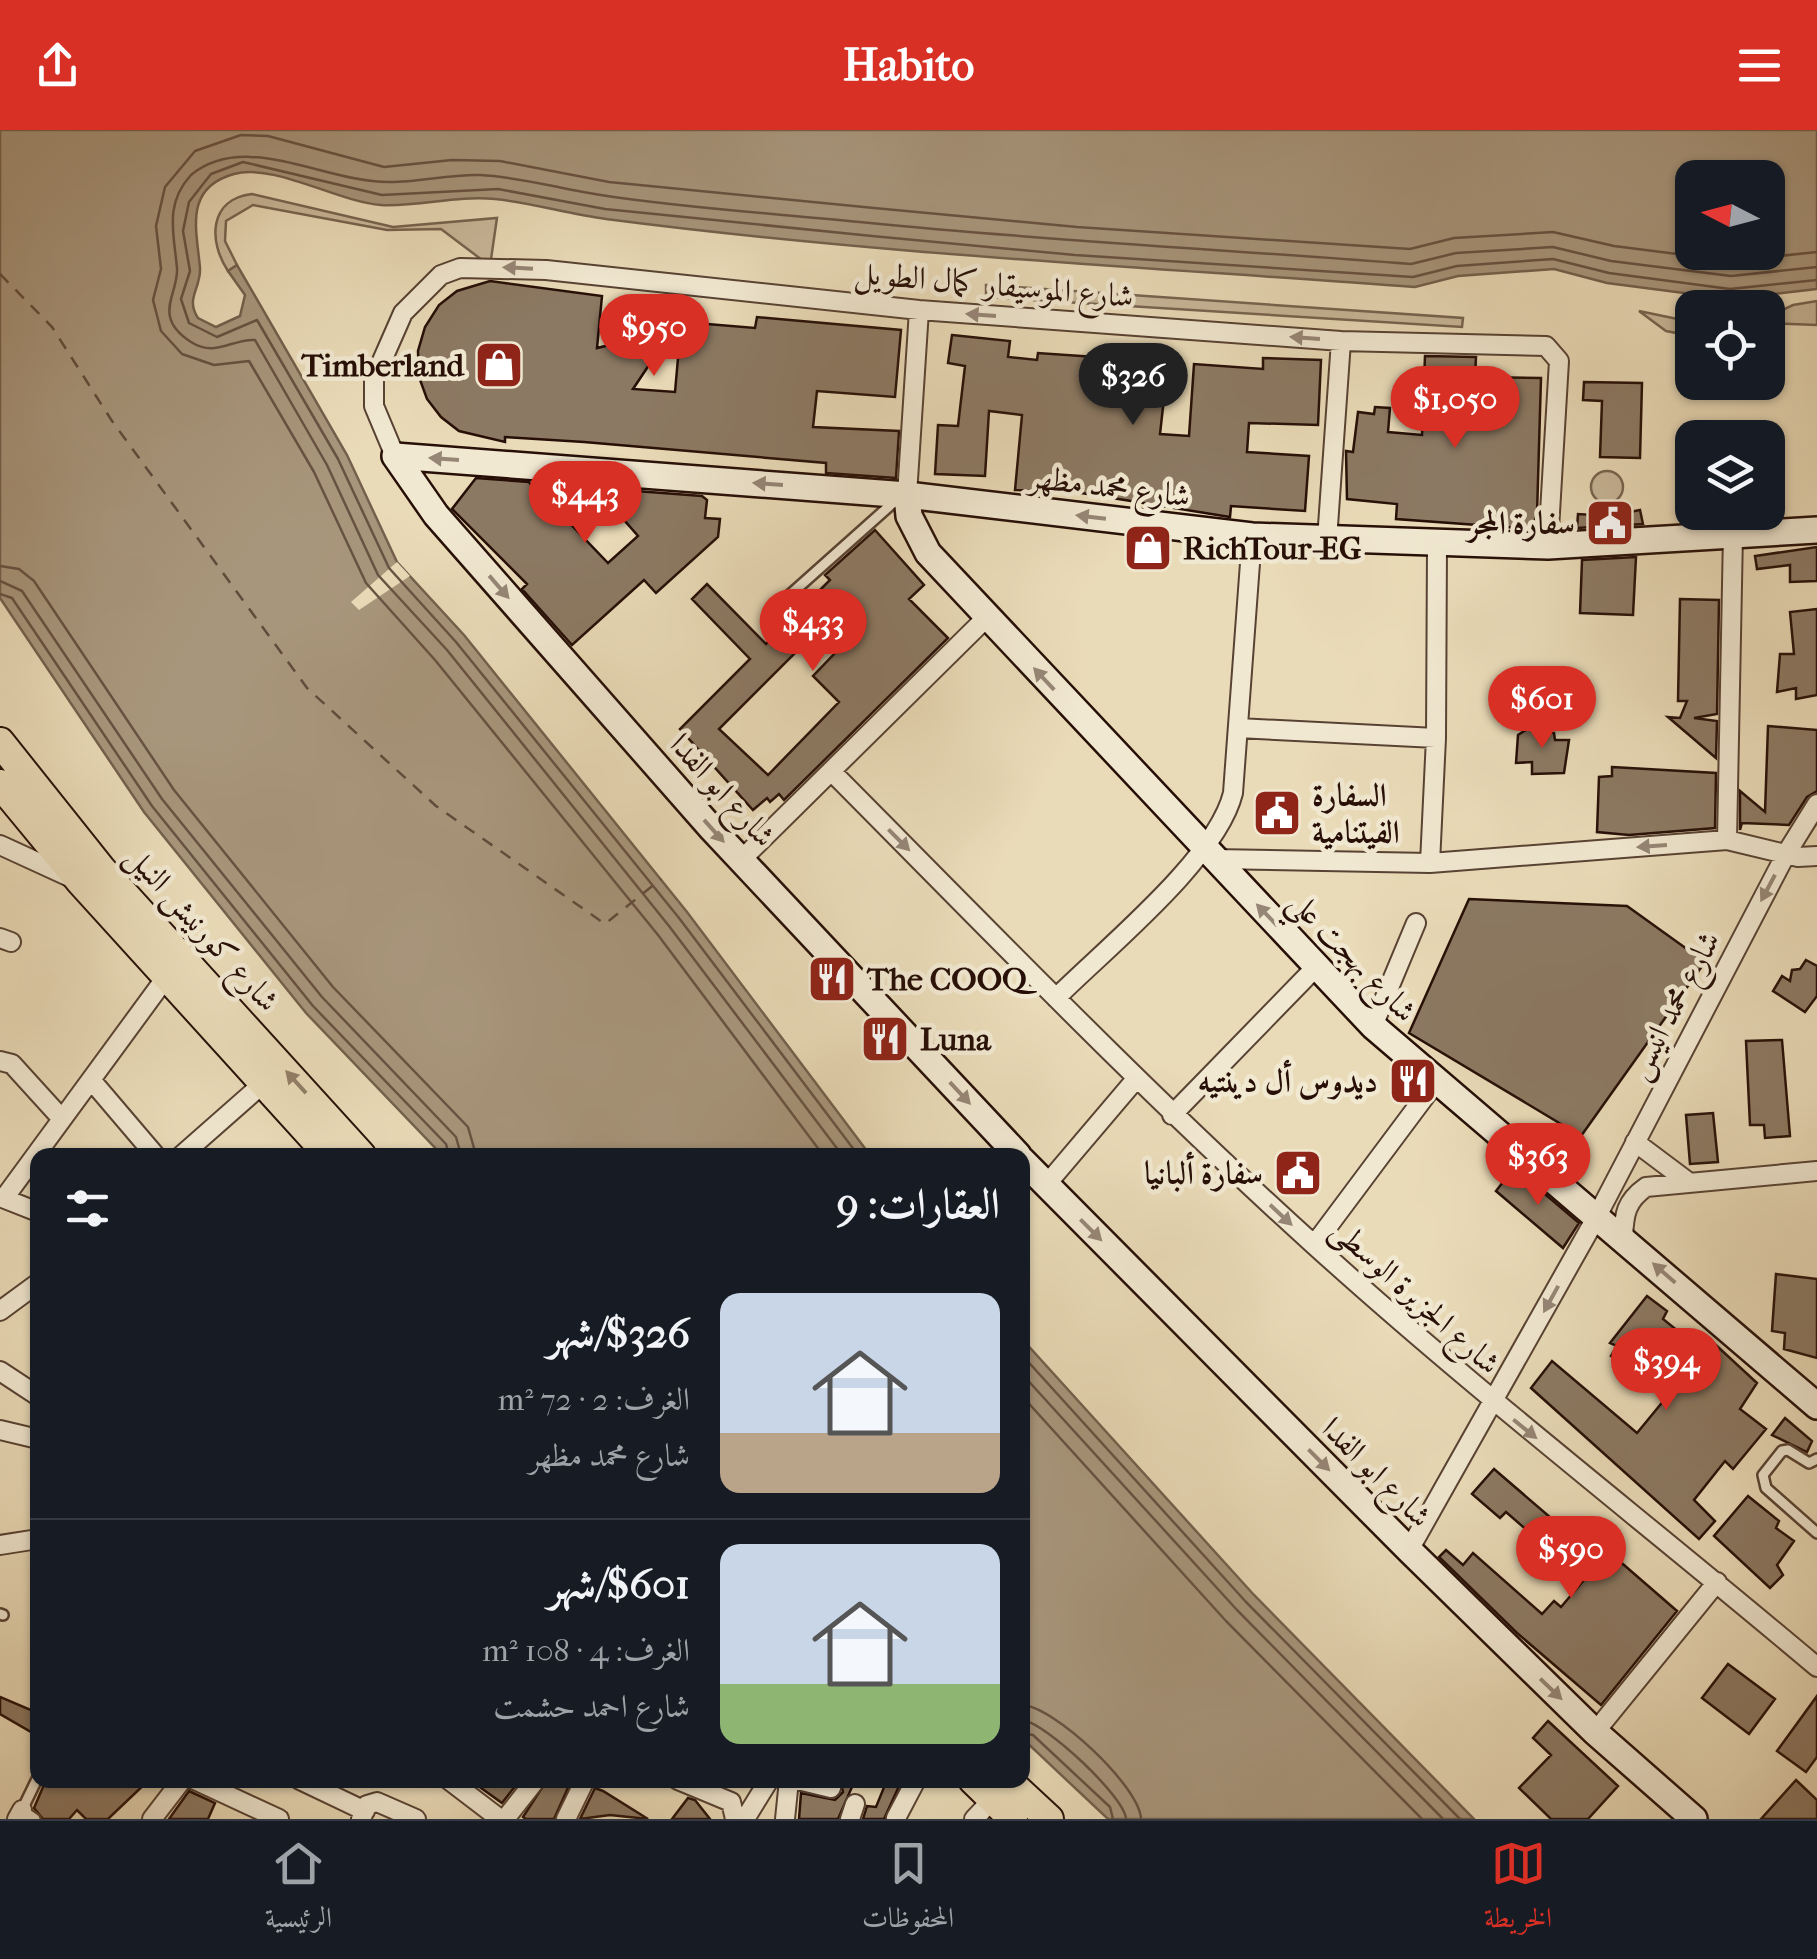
<!DOCTYPE html>
<html lang="ar">
<meta charset="utf-8">
<style>
:root{--surface:#171b24;--page:#20242c;--text:#f1f3f6;--muted:#9ea1a6;--line:#363941;--accent:#d93025}
body{margin:0;font-family:"IM FELL French Canon",Amiri,serif;background:var(--page);color:var(--text);direction:rtl;height:100vh;display:flex;flex-direction:column;font-size:38px;white-space:nowrap}
*{box-sizing:border-box;margin:0}
p{font-size:32px;color:var(--muted)}
.icon{flex:none;width:55px;height:55px;fill:none;stroke:currentColor;stroke-width:2;stroke-linecap:round;stroke-linejoin:round}
.map{position:relative;flex:1;overflow:hidden;direction:ltr}
.drawer{position:absolute;left:30px;top:1018px;width:1000px;height:640px;display:flex;flex-direction:column;background:var(--surface);border-radius:20px;box-shadow:0 2px 8px #0004;direction:rtl}
.drawer>*{flex:none}
.needle{width:65px;rotate:276deg}
.buttons{position:absolute;left:1675px;top:30px;display:grid;gap:20px}
.buttons a{display:grid;place-items:center;width:110px;height:110px;border-radius:20px;background:var(--surface);box-shadow:0 2px 8px #0004;font-size:50px}
.price{position:absolute;translate:-50% -85px;padding:0 22px;border-radius:35px;background:var(--accent);color:#fff;font-size:32px;line-height:65px;filter:drop-shadow(0 2px 5px #0008)}
.price::after{content:'';position:absolute;left:50%;top:60px;width:30px;height:22px;margin-left:-15px;background:inherit;clip-path:polygon(0 0,100% 0,50% 100%)}
.price.active{background:#222;color:#fff}
ul{padding:0;list-style:none}
li{display:flex;align-items:center;gap:30px;height:250px;padding:0 30px}
li+li{border-top:2px solid var(--line)}
li span{display:grid;place-items:center;flex:none;width:280px;height:200px;border-radius:20px;color:#555}
li>.icon{margin-inline-start:auto}
span .icon{width:120px;height:120px;fill:#fffc;stroke-width:1}
li b{font-size:42px}
h2{display:flex;justify-content:space-between;align-items:center;height:120px;padding:0 30px;font-size:42px}
header{display:flex;justify-content:space-between;align-items:center;height:130px;padding:0 30px;background:var(--accent);color:#fff;font-size:45px;font-weight:800}
.dock{display:flex;justify-content:space-around;align-items:center;height:140px;border-top:2px solid var(--line);background:var(--surface);font-size:28px;color:var(--muted)}
.dock a{display:grid;justify-items:center;gap:5px}
.dock .active{color:var(--accent)}
.map>svg:first-child{display:block}
.green{fill:#c9b89a;stroke:#786450;stroke-width:2.5}
.water{fill:#a8967c;stroke:#74604d;stroke-width:2.5;fill-rule:evenodd}
.pier{fill:#eadbb8}
.lines{fill:none;stroke-linecap:round;stroke-linejoin:round}
.shore{stroke:#685242;stroke-width:2.5}
.ferry{stroke:#614c3c;stroke-width:2.5;stroke-dasharray:12 10;stroke-linecap:butt}
.building{fill:#8c7963;stroke:#270f07;stroke-width:2.5;fill-rule:evenodd}
.lane-casing{stroke:#584233;stroke-width:14}
.street-casing{stroke:#584233;stroke-width:22}
.secondary-casing{stroke:#270f07;stroke-width:30}
.primary-casing{stroke:#270f07;stroke-width:32}
.lane{stroke:#f1e8d1;stroke-width:9}
.street{stroke:#f1e8d1;stroke-width:18}
.secondary{stroke:#f1e8d1;stroke-width:25}
.primary{stroke:#eadbb8;stroke-width:28}
.oneway{fill:#968676}
.oneway2{fill:#927f68}
.labels{text-anchor:middle;stroke-width:9;stroke-linejoin:round;paint-order:stroke}
.street-label{font-size:32px;fill:#270f07;stroke:#f1e8d1}
.poi-label{font-size:32px;font-weight:bold;fill:#270f07;stroke:#f1e8d1;text-anchor:end}
</style>
<header><svg class="icon" aria-label="menu" viewBox="0 0 24 24"><path d="M4 6h16M4 12h16M4 18h16"/></svg>Habito<svg class="icon" aria-label="share" viewBox="0 0 24 24"><path d="M12 15V3M7 8l5-5 5 5M5 13v7h14v-7"/></svg></header>
<div class="map">
<svg width="1817" height="1689" viewBox="0 0 1817 1689">
<rect width="100%" height="100%" fill="#eadbb8"/>
<filter id="stains"><feTurbulence type="fractalNoise" baseFrequency=".002" numOctaves="4"/><feColorMatrix values="0 0 0 0 .2 0 0 0 0 .09 0 0 0 0 .02 0 0 0 .5 -.17"/></filter>
<radialGradient id="worn" r=".72"><stop offset=".6" stop-color="#630" stop-opacity="0"/><stop offset="1" stop-color="#630" stop-opacity=".3"/></radialGradient>
<!-- green -->
<path class="green" d="M252 64 393 97 497 88 490 136 441 99 387 100 253 75 226 91 225 111 237 135 228 141C208 111 209 69 252 64Z
M986 155 1463 188 1462 197 986 167Z
M1817 171V195L1768 193V187L1793 175Z
M1639 181 1692 192V206L1666 201Z
M1591 357a16 16 0 1 1 32 0a16 16 0 1 1-32 0Z"/>
<!-- water -->
<path class="water" d="M0 0H1817V159L1730 169 1607 153 1554 139 1458 146 1415 157C1145 137 875 124 606 89 569 84 532 73 495 69 456 65 419 77 381 75 338 72 274 33 234 44 183 58 197 101 200 138 201 159 185 168 198 188L216 197 240 186 245 165 228 141 237 135 347 325 397 432 464 505 687 782 870 1025H442L306 883 144 682 0 468ZM1692 48H1768V122H1692Z
M1023 1210 1254 1465 1474 1689H1108L1023 1609Z"/>
<!-- pier -->
<path class="pier" d="M397 432 410 446 359 480 351 472Z"/>
<g class="lines">
<!-- shore -->
<path class="shore" d="M0 436 19 439 34 451 174 660 333 857 468 997 476 1025
M0 451 22 461 162 669 322 867 456 1007 461 1025
M0 464 12 468 152 676 313 876 446 1014 449 1025
M823 1025 658 805 435 530 366 453 314 342 249 231 214 235 182 224 161 201 153 170 161 139 156 96 165 57 195 21 241 5 268 6 384 37 452 30 500 31 609 52 874 78 1077 97 1410 119 1454 108 1553 102 1614 116 1732 131 1817 122
M842 1025 669 796 447 520 378 445 327 335 255 210C233 208 216 228 191 212 151 186 179 164 177 138 174 104 164 74 191 45 246 0 325 53 390 52 420 52 450 44 480 45 523 47 564 60 607 66 694 79 782 84 870 93 1050 111 1231 120 1411 134L1456 123 1553 117 1611 131 1731 146 1817 137
M858 1025 679 788 456 512 389 438 338 329 257 190 217 207 189 193 181 169 190 141 183 101 189 72 211 44 243 32 382 65 498 59 605 79 872 106 1075 125 1413 147 1457 136 1553 129 1609 143 1730 159 1817 150
M1022 1225 1246 1472 1460 1689
M1022 1244 1237 1480 1443 1689
M1022 1266 1226 1491 1422 1689
M1022 1575C1054 1576 1140 1657 1141 1689
M1022 1590C1045 1592 1125 1667 1126 1689
M1022 1603 1033 1605 1110 1677 1113 1689"/>
<!-- ferry -->
<path class="ferry" d="M0 144 52 197 112 291 307 558 436 676 605 794 661 749"/>
</g>
<!-- building -->
<path class="building" d="M490 151 602 166 597 218 626 211 646 193 641 180 671 182V191L755 198 757 187 901 200 895 267 817 261 813 297 899 301 896 348 826 343V333L584 312 505 307V312L459 301 441 287 427 269 419 247 418 221 425 197 439 175 457 161ZM679 217 675 262 633 259 649 235Z
M952 205 1010 211 1008 227 1037 230 1038 223 1168 232 1160 304 1189 306 1194 234 1263 239V228L1321 230 1318 295 1249 293 1247 322 1309 326 1305 381 1231 376 1230 387 1075 362 1015 360 1022 285 989 281 985 346 935 344 938 295 958 296 965 236 948 233Z
M1425 226 1476 227 1475 247 1541 248 1537 384 1532 399 1396 389 1397 374 1347 369 1346 321 1353 322 1358 282 1374 284 1375 277 1390 278 1388 302 1422 305Z
M1584 252 1642 253 1640 328 1600 327 1602 271 1583 270Z
M476 348 529 352 534 359 579 365 561 384 608 433 638 406 596 358 702 366 707 370 705 388 720 389 718 407 656 463 644 450 572 515 522 459 527 454 452 379Z
M1640 380 1643 394 1577 398 1578 384 1609 386Z
M875 400 924 455 909 469 948 508 784 670 779 664 770 672 767 668 753 680 680 599 750 529 692 469 707 454 766 514 830 450 825 445ZM815 503 835 523 813 546 839 572 768 645 719 599Z
M1817 417V451L1790 452V435L1757 439 1755 426Z
M1636 427 1633 485 1580 483 1582 430Z
M1680 469 1719 470 1717 584 1694 588 1717 591 1716 628 1668 587 1680 588 1687 571H1678Z
M1817 479V565L1796 569V558L1777 562 1780 524H1794L1790 482Z
M1532 596H1543V601L1554 603 1555 610H1569L1564 643 1532 644V632L1516 633 1518 605Z
M1768 596 1817 600V661L1807 667 1789 695 1742 693 1740 700V661L1765 682Z
M1612 637 1716 643 1715 698 1629 705 1597 702 1599 647 1612 646Z
M1469 769 1627 776 1705 832 1581 1006 1409 903Z
M1806 830 1817 836V866L1805 882 1773 861 1782 846 1790 851 1792 840 1800 839Z
M1782 910 1790 1006 1765 1008 1764 995H1750L1746 911Z
M1713 983 1718 1032 1690 1034 1686 985Z
M1514 1038 1579 1093 1563 1118 1496 1061Z
M1776 1144 1817 1149V1228L1784 1219 1785 1203 1772 1201Z
M1647 1166 1667 1181 1663 1189 1695 1215 1705 1205 1757 1253 1740 1279 1766 1299 1733 1339 1725 1331 1694 1370 1715 1391 1699 1409 1531 1258 1552 1231 1637 1303 1665 1269 1611 1226 1617 1216 1610 1213Z
M1785 1288 1812 1311 1807 1322 1772 1305Z
M1494 1339 1608 1437 1616 1428 1677 1481 1601 1575 1517 1503 1439 1427 1446 1420 1463 1435 1473 1423 1542 1484 1554 1471 1561 1477 1584 1450 1506 1382 1500 1388 1472 1364Z
M1748 1366 1779 1391 1776 1398 1794 1411 1777 1435 1783 1445 1770 1458 1714 1406Z
M1728 1534 1775 1569 1749 1604 1702 1568Z
M1817 1566V1627L1806 1642 1777 1621Z
M0 1567 38 1583V1606L0 1584Z
M1548 1591 1618 1656 1588 1689H1551L1519 1658 1551 1625 1533 1608Z
M46 1650H149L108 1689H86L77 1680 69 1689H43L34 1678Z
M470 1650H520L502 1673Z
M547 1650 571 1651 554 1689H526L523 1687Z
M840 1650H855L838 1689H799L801 1663 835 1670 843 1662Z
M887 1650 900 1654 884 1689H863L867 1676 876 1677Z
M1796 1650 1817 1670V1689H1761Z
M595 1658 603 1661 648 1689 610 1685 580 1689Z
M189 1661 215 1673 208 1689H169Z
M688 1668 695 1670 710 1689H672Z"/>
<g class="lines">
<!-- lane casing -->
<g class="lane-casing">
<path id="lane" d="M774 479 895 371
M1817 1329 1809 1333 1788 1320 1782 1321 1763 1345 1766 1358 1817 1403
M0 1484 3 1485
M35 1689 22 1680 38 1647"/>
</g>
<!-- street casing -->
<g class="street-casing">
<path id="street" d="M395 326 374 276V249L403 183 441 145 460 138 546 140 919 180 1341 211 1546 216 1559 231 1548 416
M907 365 919 180
M1327 410 1341 211
M1238 598 1436 608
M831 641C989 800 1145 962 1312 1113 1475 1261 1649 1395 1817 1537
M1727 710 1733 404
M0 715 72 748
M1214 729 1430 733 1727 710 1798 727 1817 726
M741 730 986 488
M1430 733 1436 608 1437 416
M0 808 11 812
M1056 868C1106 818 1217 729 1233 663L1252 406
M1373 896 1416 793
M0 931 12 934 62 989
M92 951 155 1025
M1172 985 1316 837
M1635 1012 1687 1051
M182 1025 266 951
M1046 1055 1136 949
M0 1067 38 1082
M5 1067 167 846
M1623 1108C1624 1084 1626 1071 1646 1057L1817 1041
M1314 1115 1435 953
M0 1181 38 1153
M0 1241 38 1266
M0 1300 38 1309
M0 1415 38 1409
M1409 1420 1596 1088 1786 724 1817 674
M1595 1602 1717 1452
M195 1650 279 1689
M300 1650 365 1681
M449 1650 500 1689
M678 1650 731 1672 735 1689
M798 1650 831 1658
M896 1688 916 1650
M17 1689 22 1680
M152 1689 182 1650
M361 1689 367 1675 377 1672 416 1689
M505 1689 535 1651
M566 1689 585 1650
M745 1689 769 1650
M785 1689 789 1650
M850 1689 855 1674
M974 1689 993 1669"/>
</g>
<!-- secondary casing -->
<g class="secondary-casing">
<path id="secondary" d="M395 326 907 365 1252 406 1548 416 1817 400
M395 326 436 385 712 699 1018 1025
M907 365 909 386 928 423 1373 896 1817 1276
M1022 1030 1409 1420 1595 1602 1694 1689"/>
</g>
<!-- primary casing -->
<g class="primary-casing">
<path id="primary" d="M0 612 102 740 361 1025
M0 654 81 752 329 1025
M973 1650 1013 1689
M1007 1650 1049 1689"/>
</g>
<!-- lane -->
<use href="#lane" class="lane"/>
<!-- street -->
<use href="#street" class="street"/>
<!-- secondary -->
<use href="#secondary" class="secondary"/>
<!-- primary -->
<use href="#primary" class="primary"/>
</g>
<!-- one-way arrows -->
<defs><path id="oneway-solid" d="M-6-.8H1V-3.2L6.5 0L1 3.2V.8H-6Z" transform="scale(2.5)"/></defs>
<g class="oneway">
<use href="#oneway-solid" transform="translate(518 138) rotate(-177)"/>
<use href="#oneway-solid" transform="translate(981 185) rotate(-176)"/>
<use href="#oneway-solid" transform="translate(1305 208) rotate(-176)"/>
<use href="#oneway-solid" transform="translate(444 329) rotate(-176)"/>
<use href="#oneway-solid" transform="translate(768 354) rotate(-176)"/>
<use href="#oneway-solid" transform="translate(1091 387) rotate(-173)"/>
<use href="#oneway-solid" transform="translate(499 457) rotate(49)"/>
<use href="#oneway-solid" transform="translate(1044 549) rotate(-133)"/>
<use href="#oneway-solid" transform="translate(714 701) rotate(48)"/>
<use href="#oneway-solid" transform="translate(899 710) rotate(45)"/>
<use href="#oneway-solid" transform="translate(1652 716) rotate(176)"/>
<use href="#oneway-solid" transform="translate(1768 758) rotate(118)"/>
<use href="#oneway-solid" transform="translate(1267 785) rotate(-134)"/>
<use href="#oneway-solid" transform="translate(960 963) rotate(47)"/>
<use href="#oneway-solid" transform="translate(1281 1085) rotate(43)"/>
<use href="#oneway-solid" transform="translate(1091 1100) rotate(45)"/>
<use href="#oneway-solid" transform="translate(1664 1143) rotate(-139)"/>
<use href="#oneway-solid" transform="translate(1551 1169) rotate(119)"/>
<use href="#oneway-solid" transform="translate(1525 1299) rotate(39)"/>
<use href="#oneway-solid" transform="translate(1319 1330) rotate(45)"/>
<use href="#oneway-solid" transform="translate(1551 1559) rotate(44)"/>
</g>
<use class="oneway2" href="#oneway-solid" transform="translate(296 952) rotate(-132)"/>
<!-- icons -->
<defs>
<g id="shop-square" transform="scale(2.5)"><rect x="-9" y="-9" width="18" height="18" rx="4" fill="#8f2418" stroke="#f1e8d1"/><path d="M-5-2.5h2.3a2.7 3.5 0 0 1 5.4 0H5L5.5 6h-11ZM-1.5-2.5h3a1.5 2.3 0 0 0-3 0Z" fill="#fff"/></g>
<g id="civic-square" transform="scale(2.5)"><rect x="-9" y="-9" width="18" height="18" rx="4" fill="#8f2418" stroke="#f1e8d1"/><path d="M-.6-6.5H3V-4.5H.6V-3L4-1V1h2V6H-6V1h2V-1L-.6-3ZM-1.2 2.5V6h2.4V2.5Z" fill="#fff"/></g>
<g id="restaurant-square" transform="scale(2.5)"><rect x="-9" y="-9" width="18" height="18" rx="4" fill="#8f2418" stroke="#f1e8d1"/><path d="M-5-6h1v4h1v-4h1v4h1v-4h1v5L-1.5 .5V6h-2V.5L-5-1ZM5-6V6H3V1.5H1.5Q1.5-4 5-6Z" fill="#fff"/></g>
</defs>
<g fill-rule="evenodd">
<use href="#shop-square" x="499" y="235"/>
<use href="#civic-square" x="1610" y="393"/>
<use href="#shop-square" x="1148" y="418"/>
<use href="#civic-square" x="1277" y="683"/>
<use href="#restaurant-square" x="832" y="849"/>
<use href="#restaurant-square" x="885" y="909"/>
<use href="#restaurant-square" x="1413" y="951"/>
<use href="#civic-square" x="1298" y="1043"/>
</g>
<g class="labels">
<!-- street labels -->
<g class="street-label">
<text transform="translate(994 154) rotate(5)" y="11">شارع الموسيقار كمال الطويل</text>
<text transform="translate(1110 356) rotate(7)" y="11">شارع محمد مظهر</text>
<text transform="translate(723 660) rotate(48)" y="11">شارع ابو الفدا</text>
<text transform="translate(203 798) rotate(48)" y="11">شارع كورنيش النيل</text>
<text transform="translate(1353 826) rotate(46)" y="11">شارع بهجت علي</text>
<text transform="translate(1673 875) rotate(-62)" y="11">شارع محمد انيس</text>
<text transform="translate(1416 1166) rotate(42)" y="11">شارع الجزيرة الوسطى</text>
<text transform="translate(1377 1342) rotate(45)" y="11">شارع ابو الفدا</text>
</g>
<!-- poi labels -->
<g class="poi-label">
<text x="464" y="246">Timberland</text>
<text x="1575" y="404">سفارة المجر</text>
<text x="1183" y="429" text-anchor="start">RichTour-EG</text>
<text x="1312" y="676" text-anchor="start">السفارة<tspan x="1312" dy="37">الفيتنامية</tspan></text>
<text x="867" y="860" text-anchor="start">The COOQ</text>
<text x="920" y="920" text-anchor="start">Luna</text>
<text x="1378" y="962">ديدوس أل دينتيه</text>
<text x="1263" y="1054">سفارة ألبانيا</text>
</g>
</g>
<rect width="100%" height="100%" filter="url(#stains)"/>
<rect width="100%" height="100%" fill="url(#worn)"/>
</svg>
<div class="buttons">
<a><svg class="needle" viewBox="-14 -14 28 28"><path d="M0-13l5 13h-10z" fill="#e53935"/><path d="M0 13l5-13h-10z" fill="#9ea1a6"/></svg></a>
<a><svg class="icon" aria-label="locate" viewBox="0 0 24 24"><circle cx="12" cy="12" r="6"/><path d="M12 2v4M12 18v4M2 12h4M18 12h4"/></svg></a>
<a><svg class="icon" aria-label="layers" viewBox="0 0 24 24"><path d="M12 4l9 5-9 5-9-5zM3 14l9 5 9-5"/></svg></a>
</div>
<b class="price" style="left:654px;top:249px">$950</b>
<b class="price active" style="left:1133px;top:298px">$326</b>
<b class="price" style="left:1455px;top:321px">$1,050</b>
<b class="price" style="left:585px;top:416px">$443</b>
<b class="price" style="left:813px;top:544px">$433</b>
<b class="price" style="left:1542px;top:621px">$601</b>
<b class="price" style="left:1538px;top:1078px">$363</b>
<b class="price" style="left:1666px;top:1283px">$394</b>
<b class="price" style="left:1571px;top:1471px">$590</b>
<section class="drawer">
<h2>العقارات: 9<svg class="icon" aria-label="filters" viewBox="0 0 24 24"><path d="M4 7h16M4 17h16"/><circle cx="9" cy="7" r="2"/><circle cx="15" cy="17" r="2"/></svg></h2>
<ul>
<li><span style="background:linear-gradient(#c9d6e8 70%,#b9a48a 0)"><svg class="icon" aria-label="home" viewBox="0 0 24 24"><path d="M3 11l9-7 9 7M6 9v11h12V9"/></svg></span><div><b>$326/شهر</b><p>الغرف: 2 · 72 m²</p><p>شارع محمد مظهر</p></div></li>
<li><span style="background:linear-gradient(#c9d6e8 70%,#8fb573 0)"><svg class="icon" aria-label="home" viewBox="0 0 24 24"><path d="M3 11l9-7 9 7M6 9v11h12V9"/></svg></span><div><b>$601/شهر</b><p>الغرف: 4 · 108 m²</p><p>شارع احمد حشمت</p></div></li>
</ul>
</section>
</div>
<nav class="dock">
<a class="active"><svg class="icon" aria-label="map" viewBox="0 0 24 24"><path d="M3 6l6-2 6 2 6-2v14l-6 2-6-2-6 2zM9 4v14M15 6v14"/></svg>الخريطة</a>
<a><svg class="icon" aria-label="saved" viewBox="0 0 24 24"><path d="M7 4h10v16l-5-4-5 4z"/></svg>المحفوظات</a>
<a><svg class="icon" aria-label="home" viewBox="0 0 24 24"><path d="M3 11l9-7 9 7M6 9v11h12V9"/></svg>الرئيسية</a>
</nav>
